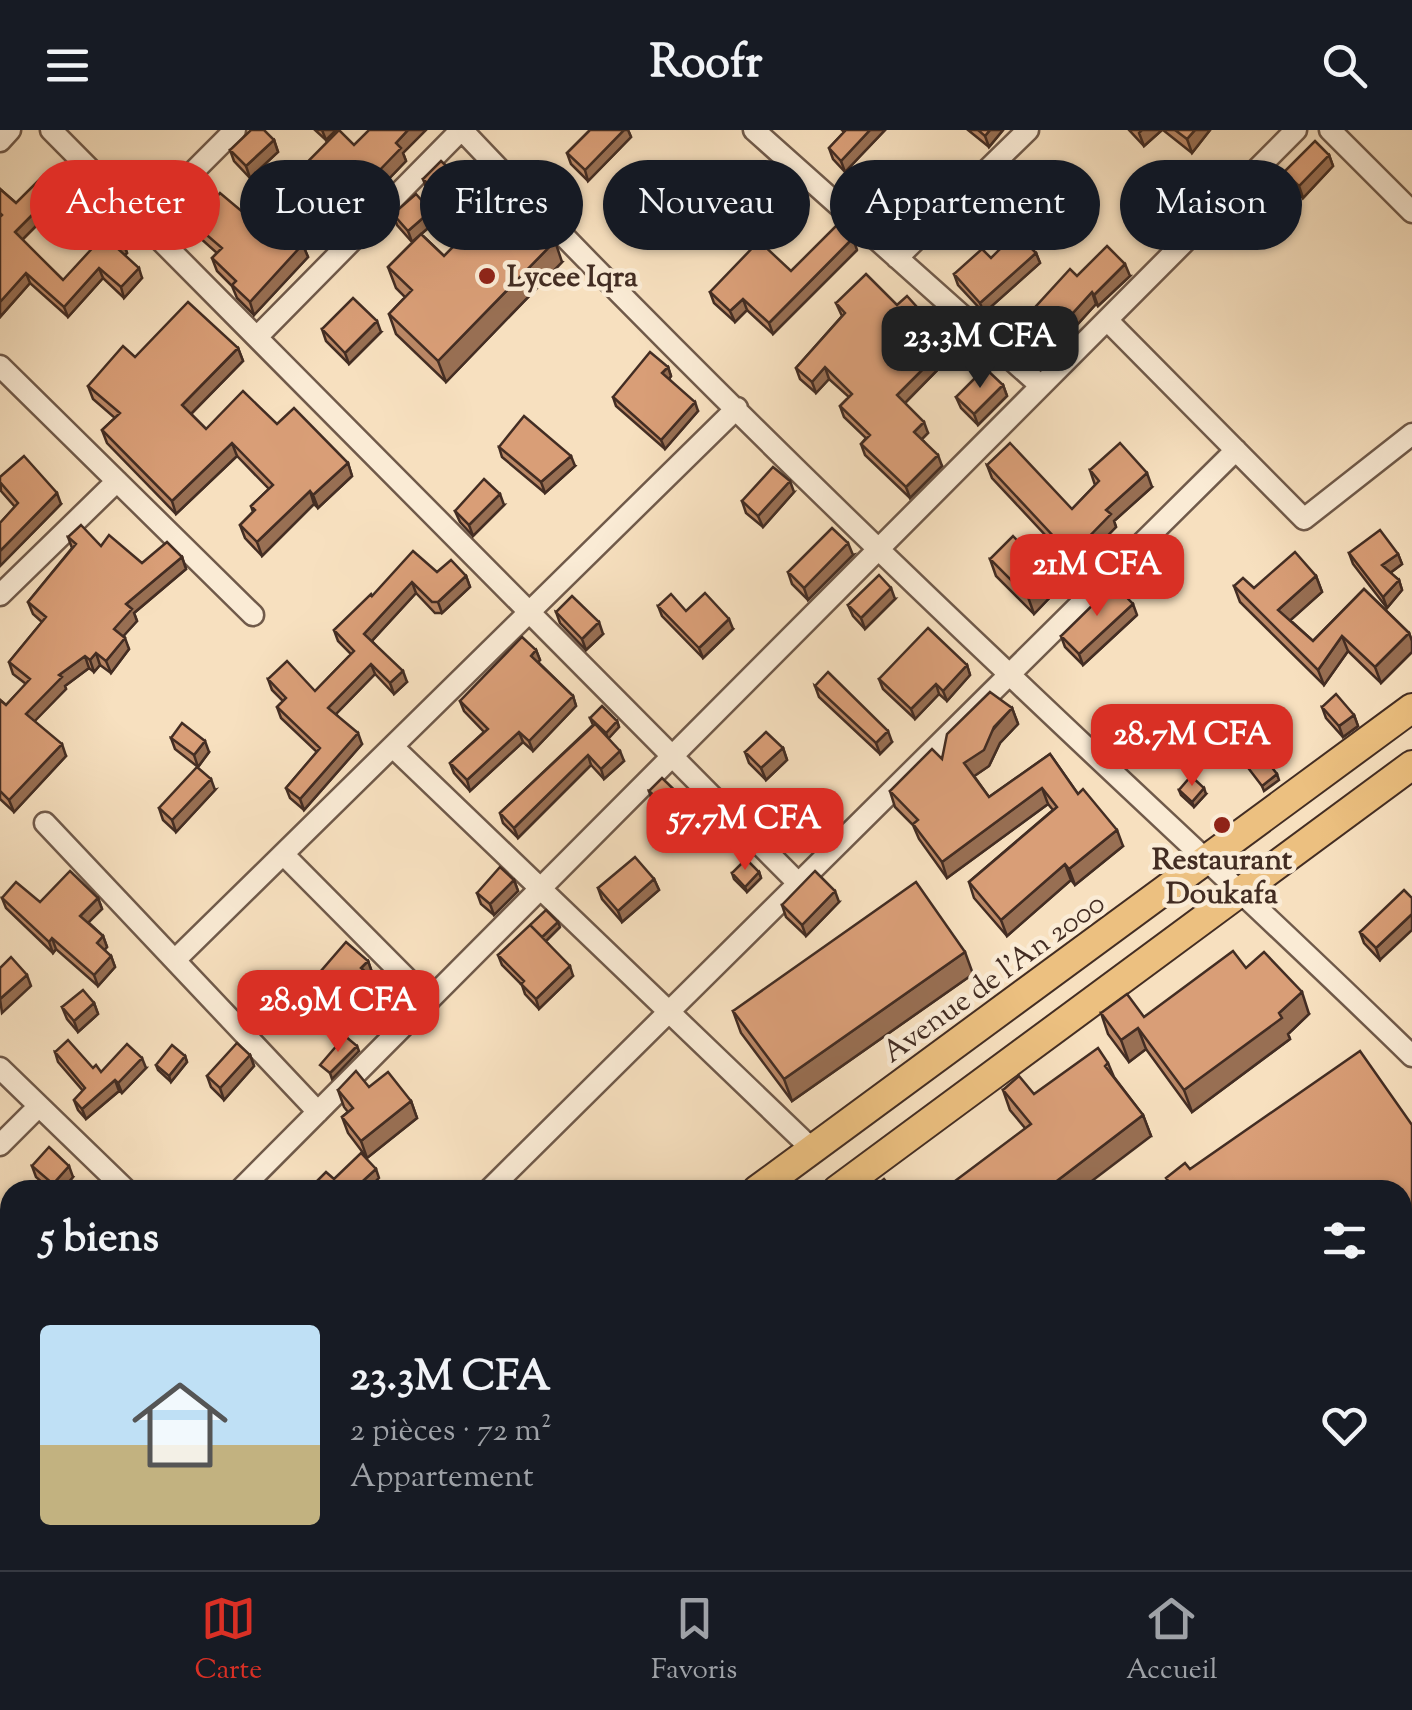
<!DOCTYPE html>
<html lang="fr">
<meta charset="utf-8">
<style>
:root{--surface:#171b24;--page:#242831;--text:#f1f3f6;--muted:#9ea1a6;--line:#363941;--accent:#d93025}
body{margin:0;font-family:"Sorts Mill Goudy",serif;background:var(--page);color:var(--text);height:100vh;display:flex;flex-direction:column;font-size:38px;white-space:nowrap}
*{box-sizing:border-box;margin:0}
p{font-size:32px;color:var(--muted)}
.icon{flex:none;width:55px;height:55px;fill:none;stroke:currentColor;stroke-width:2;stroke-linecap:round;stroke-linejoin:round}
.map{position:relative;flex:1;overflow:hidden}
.drawer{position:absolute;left:0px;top:1050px;width:1412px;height:390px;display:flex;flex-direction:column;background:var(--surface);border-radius:30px 30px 0 0;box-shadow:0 2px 8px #0004}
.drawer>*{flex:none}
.hud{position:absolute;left:30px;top:30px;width:1352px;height:90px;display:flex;gap:20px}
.price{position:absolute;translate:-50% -85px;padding:0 22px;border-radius:20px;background:var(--accent);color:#fff;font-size:32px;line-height:65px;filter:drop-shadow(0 2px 5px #0008)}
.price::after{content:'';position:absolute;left:50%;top:60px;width:30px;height:22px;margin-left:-15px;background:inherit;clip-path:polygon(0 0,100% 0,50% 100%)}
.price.selected{background:#222;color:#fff}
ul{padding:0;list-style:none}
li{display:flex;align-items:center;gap:30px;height:250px;padding:0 40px}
li span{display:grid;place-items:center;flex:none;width:280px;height:200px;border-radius:10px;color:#555}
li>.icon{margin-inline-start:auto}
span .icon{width:120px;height:120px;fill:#fffc;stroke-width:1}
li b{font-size:42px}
h2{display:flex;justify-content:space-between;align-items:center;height:120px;padding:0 40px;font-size:42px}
.chip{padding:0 35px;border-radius:45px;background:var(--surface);box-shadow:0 2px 8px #0004;font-size:35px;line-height:90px}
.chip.selected{background:var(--accent);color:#fff}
header{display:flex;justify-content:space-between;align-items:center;height:130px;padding:0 40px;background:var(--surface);font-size:45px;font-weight:700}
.menu{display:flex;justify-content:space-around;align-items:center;height:140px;border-top:2px solid var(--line);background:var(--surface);font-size:28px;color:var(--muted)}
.menu a{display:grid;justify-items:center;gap:5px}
.menu .selected{color:var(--accent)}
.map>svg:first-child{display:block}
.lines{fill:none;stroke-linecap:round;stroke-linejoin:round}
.minor-casing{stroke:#705a4a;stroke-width:25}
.major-casing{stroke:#432d23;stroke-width:32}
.minor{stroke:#faebd5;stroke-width:20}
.major{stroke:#ecc080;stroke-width:28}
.wall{fill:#b86;stroke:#432d23;stroke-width:2.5}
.shaded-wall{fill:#986f53;stroke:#432d23;stroke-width:2.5}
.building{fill:#d99e77;stroke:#432d23;stroke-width:2.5}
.poi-dot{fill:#8f2418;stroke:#faebd5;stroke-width:4}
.labels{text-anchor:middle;stroke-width:9;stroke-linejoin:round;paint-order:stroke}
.poi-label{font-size:30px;font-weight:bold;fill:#432d23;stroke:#faebd5;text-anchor:start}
.street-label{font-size:30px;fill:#432d23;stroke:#faebd5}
</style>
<header><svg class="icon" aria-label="menu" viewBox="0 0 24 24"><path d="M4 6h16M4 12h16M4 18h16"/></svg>Roofr<svg class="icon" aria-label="search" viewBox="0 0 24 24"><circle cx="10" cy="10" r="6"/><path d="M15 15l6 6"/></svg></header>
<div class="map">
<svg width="1412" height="1440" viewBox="0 0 1412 1440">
<rect width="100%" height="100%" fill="#f7e0bf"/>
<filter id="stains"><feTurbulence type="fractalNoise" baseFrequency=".002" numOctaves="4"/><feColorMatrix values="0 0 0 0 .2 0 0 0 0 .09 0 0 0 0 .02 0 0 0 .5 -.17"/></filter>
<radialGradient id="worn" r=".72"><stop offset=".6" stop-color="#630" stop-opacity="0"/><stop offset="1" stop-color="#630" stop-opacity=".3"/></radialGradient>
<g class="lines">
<!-- minor casing -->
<g class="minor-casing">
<path id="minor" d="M51 0 797 752
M462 0C639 187 823 368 1010 545 1144 673 1280 797 1412 926
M754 0 1041 256
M1330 0 1412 82
M0 11 10 0
M143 92 235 0
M897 128 1028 0
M1107 190 1304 389 1412 304
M257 207 461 0
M0 236 253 485
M0 465 117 351
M393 617 813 1020
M45 693 318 982
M283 724 429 871
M175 830 737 278
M0 938 126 1060
M0 1015 39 976
M240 1060 1296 0
M489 1060 1236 320
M0 1204 10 1214
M0 1312 10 1300
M501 1430 511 1440"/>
</g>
<!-- major casing -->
<g class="major-casing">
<path id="major" d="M757 1060 1412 578
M837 1060 1412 635
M240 1440 254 1430
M320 1440 334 1430"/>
</g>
<!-- minor -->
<use href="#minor" class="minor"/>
<!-- major -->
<use href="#major" class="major"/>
</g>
<!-- wall -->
<path class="wall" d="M315 0H336L326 10Z
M590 0H628L631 7 588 51 571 34 567 23Z
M842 0H885L845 42 833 29 829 18 844 2Z
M968 0H1003L989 17Z
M1129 0H1162L1144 16Z
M1163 0H1210L1192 23Z
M274 10 278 22 250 48 234 31 230 20Z
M354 15 403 23 406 31 378 60 369 52 305 120 308 127 254 185 237 168 232 156 217 141 212 128 217 123 199 107 194 94 251 89Z
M1329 25 1333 36 1303 68 1292 57 1296 67 1254 110 1240 96 1236 85 1288 53 1284 42Z
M456 45 460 56 441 75 427 60 423 49Z
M0 59 16 73 61 71 22 110 63 150 123 112 127 123 125 125 142 148 124 168 103 148 68 187 30 153 0 187Z
M431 81 435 92 421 104 444 126 562 132 446 252 396 204 389 184 405 167 396 158 388 137 419 106 412 112 397 95 393 84Z
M857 120 773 204 747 180 735 192 714 173 710 162 791 141Z
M1036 123 1040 133 984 183 958 155 954 144 991 128Z
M1077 146H1130L1098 176 1096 174 1056 218 1033 196 1028 185Z
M836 173 897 175 936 198 957 205 961 216 905 273 928 303 922 309 942 336 910 368 865 325 861 314 866 308 844 287 840 276 849 267 829 249 816 263 800 249 796 238 842 186Z
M322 199 381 202 349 234 326 211Z
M238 218 243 231 191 284 206 299 277 294 348 333 352 346 318 378 314 374 262 426 245 408 240 395 253 382 251 376 269 359 237 326 176 384 107 313 102 300 115 288 93 269 88 256 135 227Z
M668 237 671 246 669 249 698 281 665 319 616 276 613 267Z
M1003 255 1007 266 978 295 961 278 956 267Z
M499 317 575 336 545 363 502 327Z
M987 335 1072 379 1095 355 1090 340 1152 357 1114 391 1116 397 1076 438 992 348Z
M0 347 61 374 0 436V393L15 377 1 361Z
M794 362 763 397 746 383 742 371Z
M504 375 473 406 460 392 455 381Z
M68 407 101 416 142 433 182 427 186 439 134 483 137 491 123 506 129 519 111 543 100 535 94 542 89 538 65 556 66 559 34 591 66 626 14 682 0 669V570L6 575 26 554 13 544 9 532 42 492 33 484 28 472 72 418Z
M1349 423 1398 424 1402 434 1390 443 1399 450 1402 460 1387 478 1353 434Z
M853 425 808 470 792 454 788 442Z
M990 429 1050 445 1056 461 1034 484 996 446Z
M437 442 466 446 470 457 442 483H435L416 463 372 511 407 552 394 564 375 544 336 584 362 614 304 680 290 668 286 658 317 622 281 588 277 577 283 571 272 560 268 549 315 561 351 524 338 511 334 500 372 466Z
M1316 446 1322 462 1290 490 1313 511 1364 459 1409 503 1412 511V522L1381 553 1348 521 1324 555 1240 472 1234 456 1254 458Z
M895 469 865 499 853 486 848 475Z
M658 476 686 481 733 499 703 528 662 486Z
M556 482 603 504 586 520 560 493Z
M1137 485 1083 535 1065 517 1061 506Z
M536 520 540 530 538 532 573 566 576 576 533 621 523 612 470 661 454 643 450 633 484 602 464 581 460 571Z
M967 535 970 545 947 571 939 564 915 589 883 559 879 549Z
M815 556 892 612 880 624 819 567Z
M1322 577 1354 585 1358 596 1343 607 1326 588Z
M1012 578 1018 594 1000 613 989 636 974 646 989 667 1050 624 1078 664 1123 716 1075 755 1071 750 1007 806 974 768 969 752 1053 680 1048 674 947 748 919 709 913 695 895 677 890 661 942 629Z
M590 588 617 591 619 597 608 608 624 631 604 649 591 635 518 708 503 693 500 683 593 595Z
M171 608 209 622 198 637 175 619Z
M783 618 787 630 766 650 749 633 745 622Z
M215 660 176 702 163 690 159 678Z
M1179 660 1206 664 1194 677 1181 665Z
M649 661 689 674 692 680 679 693 651 667Z
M759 742 761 748 747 762 734 749 732 743Z
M654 749 659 760 622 792 602 769 598 758Z
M514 750 518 761 494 785 481 774 477 763Z
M2 768 40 772 98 768 102 779 88 792 103 806 107 817 104 820 111 826 115 837 98 856 56 819 53 823 6 778Z
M1412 768 1380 830 1364 813 1360 802Z
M839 772 806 806 786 787 782 775Z
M560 797 546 811 573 846 539 879 525 864 522 855 502 835 498 825Z
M368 831 374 848 371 850 375 861 346 900 314 872 308 856Z
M1246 838 1309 884 1288 904 1290 909 1192 982 1146 919 1129 932 1108 904 1101 883 1144 887Z
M973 844 792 971 741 903 733 881Z
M94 873 98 884 78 902 67 889 62 877Z
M55 922 101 942 146 938 122 963 119 961 86 989 78 980 74 970 83 961 58 932Z
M250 925 254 936 224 970 211 957 207 946Z
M185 926 187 932 171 952 158 940 156 935Z
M1108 933 1114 947 1143 985 1151 1006 1025 998 1010 980 1003 960 1034 964Z
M369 957 411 971 417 988 367 1028 348 1003 342 987 348 982 344 977 338 960Z
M32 1036 73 1047 62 1060H51L36 1047Z
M10 1312V1337L6 1333 2 1322Z"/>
<!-- shaded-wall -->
<path class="shaded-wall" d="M322 0H336L326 10Z
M408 0H426L403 23 406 31 378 60 373 47 396 13Z
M624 0H628L631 7 588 51 585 40Z
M870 0H885L845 42 841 31Z
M990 0H1003L989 17 985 6Z
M1142 0H1162L1144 16 1139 3Z
M1195 0H1210L1192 23 1187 9Z
M274 10 278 22 250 48 246 36Z
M1329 25 1333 36 1303 68 1299 56Z
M364 38 369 52 305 120 308 127 254 185 250 172 298 109Z
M456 45 460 56 441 75 437 63Z
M1291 56 1296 67 1254 110 1250 99Z
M57 60 61 71 19 113 15 102Z
M431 81 435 92 412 112 408 101Z
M853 108 857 120 773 204 769 193Z
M555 111 562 132 446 252 438 231Z
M123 112 127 123 121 129 117 118Z
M1036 123 1040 133 984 183 980 173Z
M1125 134 1130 146 1098 176 1094 165Z
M99 138 103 148 68 187 64 177Z
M139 138 142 148 124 168 121 157Z
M26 143 30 153 0 187V172Z
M1092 162 1096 174 1056 218 1052 206Z
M743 169 747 180 735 192 730 181Z
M377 191 381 202 349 234 345 223Z
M957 205 961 216 901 277 897 265Z
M238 218 243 231 187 288 182 275Z
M668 237 671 246 666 253 662 243Z
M825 237 829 249 816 263 812 252Z
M1003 255 1007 266 978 295 974 284Z
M695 272 698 281 665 319 661 310Z
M924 292 928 303 918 313 914 302Z
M232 313 237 326 176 384 172 371Z
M938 325 942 336 910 368 906 357Z
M571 326 575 336 545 363 541 352Z
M348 333 352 346 318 378 313 365Z
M1147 343 1152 357 1114 391 1116 397 1076 438 1071 425 1106 380Z
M790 351 794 362 763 397 758 386Z
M310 361 314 374 262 426 257 412Z
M57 363 61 374 0 436V421Z
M500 364 504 375 473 406 469 395Z
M848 413 853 425 808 470 804 458Z
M1398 424 1402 434 1386 446 1382 435Z
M182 427 186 439 134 483 137 491 119 511 114 499 126 474Z
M1050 445 1056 461 1034 484 1028 467Z
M466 446 470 457 442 483 438 472Z
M1316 446 1322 462 1284 496 1278 480Z
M1399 450 1402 460 1387 478 1383 467Z
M412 452 416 463 368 515 364 504Z
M891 458 895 469 865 499 861 488Z
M1133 474 1137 485 1083 535 1079 524Z
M729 489 733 499 703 528 699 518Z
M599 492 603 504 586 520 582 509Z
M1409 503 1412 511V522L1381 553 1375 537Z
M1342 506 1348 521 1324 555 1318 540Z
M125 508 129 519 111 543 106 531Z
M536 520 540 530 534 536 531 526Z
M96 523 100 535 94 542 90 530Z
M85 526 89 538 65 556 66 559 30 596 26 584 59 545Z
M371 534 375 544 332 588 328 578Z
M967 535 970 545 947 571 943 561Z
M403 541 407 552 394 564 390 553Z
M936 554 939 564 915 589 911 579Z
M573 566 576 576 533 621 529 611Z
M1012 578 1018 594 1000 613 989 636 970 649 964 633Z
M1354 585 1358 596 1343 607 1339 596Z
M617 591 619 597 608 609 606 603Z
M888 601 892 612 880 624 876 613Z
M519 602 523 612 470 661 467 650Z
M358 603 362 614 304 680 300 669Z
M205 611 209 622 198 637 194 625Z
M62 614 66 626 14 682 9 670Z
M783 618 787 630 766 650 761 638Z
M620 621 624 631 604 649 601 639Z
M588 625 591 635 518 708 514 698Z
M1277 644 1279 650 1264 661 1262 656Z
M211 649 215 660 176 702 172 690Z
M1042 658 1048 674 947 748 942 732Z
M1204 658 1206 664 1194 677 1192 672Z
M689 674 692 680 679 693 677 687Z
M1117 700 1123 716 1075 755 1069 739Z
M1065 734 1071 750 1007 806 1001 790Z
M759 742 761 748 747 762 745 757Z
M654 749 659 760 622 792 618 781Z
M514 750 518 761 494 785 490 774Z
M835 761 839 772 806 806 802 795Z
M98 768 102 779 84 797 80 786Z
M1412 784V800L1380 830 1376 818Z
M558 792 560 797 543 814 541 808Z
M103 806 107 817 101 824 97 813Z
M52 808 56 819 53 823 49 812Z
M965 822 973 844 792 971 784 949Z
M111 826 115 837 98 856 94 845Z
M368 831 374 848 371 850 375 861 346 900 340 884 361 838Z
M570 836 573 846 539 879 536 869Z
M27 845 31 856 2 883 0 869Z
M1302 862 1309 884 1288 904 1290 909 1192 982 1184 960 1279 883Z
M94 873 98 884 78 902 74 891Z
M1138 898 1146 919 1129 932 1121 910Z
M357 916 359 921 332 949 330 943Z
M250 925 254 936 224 970 220 958Z
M185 926 187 932 171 952 169 946Z
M142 928 146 938 122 963 118 953Z
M115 950 119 961 86 989 82 979Z
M411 971 417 988 367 1028 361 1011Z
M1143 985 1151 1006 1080 1060H1045Z
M69 1036 73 1047 62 1060H55L53 1054Z
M376 1039 379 1048 367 1060H353Z
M1412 1108V1138L1402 1144V1119L1407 1112Z
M10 1259V1274L0 1284V1268Z
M564 1430H582L569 1440Z"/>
<!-- building -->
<path class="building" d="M251 0H264L274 10 246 36 230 20Z
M339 0 354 15 369 0H408L396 13 401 18 373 47 364 38 298 109 303 114 250 172 232 155 236 151 212 128 222 118 194 94 220 63 251 89Z
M590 0H624L585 40 567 23Z
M846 0H870L841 31 829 18Z
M978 0H990L985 6Z
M1175 0H1195L1187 9Z
M1315 11 1329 25 1299 56 1284 42Z
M441 31 456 45 437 63 423 49Z
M1278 43 1291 56 1250 99 1236 85Z
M43 46 57 60 15 102 63 150 110 99 123 112 117 118 139 138 121 157 99 138 64 177 26 143 0 172V87L2 85 0 83V59L16 73Z
M416 64 431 81 408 101 393 84Z
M505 64 555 111 438 231 389 184 412 160 388 137 421 104 444 126Z
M838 94 853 108 769 193 743 169 730 181 710 162 759 111 791 141Z
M1016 103 1036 123 980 173 954 144 982 119 991 128Z
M1107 116 1125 134 1094 165 1092 162 1052 206 1028 185 1070 139 1077 146Z
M866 144 897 175 907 166 936 198 944 191 957 205 897 265 924 292 914 302 938 325 906 357 861 314 870 305 840 276 852 264 825 237 812 252 796 238 845 183 836 173Z
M353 168 377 191 345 223 322 199Z
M188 172 238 218 182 275 206 299 243 261 277 294 294 278 348 333 313 365 310 361 257 412 240 395 255 380 251 376 273 355 232 313 172 371 102 300 120 283 88 256 123 216 135 227Z
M650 222 668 237 662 243 695 272 661 310 613 267Z
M985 238 1003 255 974 284 956 267Z
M524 286 571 326 541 352 499 317Z
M1010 313 1072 379 1099 351 1090 340 1120 313 1147 343 1106 380 1111 384 1071 425 987 335Z
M24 326 57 363 0 421V393L18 373 0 352V347Z
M773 337 790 351 758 386 742 371Z
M484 349 500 364 469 395 455 381Z
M81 395 101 416 109 405 142 433 167 412 182 427 126 474 132 479 114 499 125 508 106 531 96 523 90 530 85 526 59 545 62 547 26 584 62 614 9 670 0 661V570L6 575 30 549 9 532 46 487 28 472 76 414 68 407Z
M832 398 848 413 804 458 788 442Z
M1380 400 1398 424 1382 435 1399 450 1383 467 1349 423Z
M1013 406 1050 445 1028 467 990 429Z
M413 421 437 442 451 430 466 446 438 472H432L412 452 364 504 403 541 390 553 371 534 328 578 358 603 300 669 286 658 320 618 277 577 286 568 268 549 287 531 315 561 354 521 334 500 371 464 372 466Z
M1295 422 1316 446 1278 480 1313 511 1364 459 1409 503 1375 537 1342 506 1318 540 1234 456 1243 448 1254 458Z
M879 445 891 458 861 488 848 475Z
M1114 454 1133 474 1079 524 1061 506Z
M705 463 729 489 699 518 658 476 671 464 686 481Z
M572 466 599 492 582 509 556 482Z
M928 498 967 535 943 561 936 554 911 579 879 549Z
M522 507 536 520 531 526 573 566 529 611 519 602 467 650 450 633 488 599 460 571Z
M828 542 888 601 876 613 815 556Z
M990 562 1012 578 994 597 984 620 964 633 989 667 1050 624 1078 664 1083 659 1117 700 1069 739 1065 734 1001 790 969 752 1057 677 1042 658 942 732 913 694 918 690 890 661 932 619 942 629 947 604Z
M1336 564 1354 585 1339 596 1322 577Z
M602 576 617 591 606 603 590 588Z
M182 593 205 611 194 625 171 608Z
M595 594 620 621 601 639 588 625 514 698 500 683Z
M766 602 783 618 761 638 745 622Z
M1264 627 1277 644 1262 656 1249 639Z
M197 637 211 649 172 690 159 678Z
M1191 646 1204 658 1192 672 1179 660Z
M662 648 689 674 677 687 649 661Z
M635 727 654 749 618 781 598 758Z
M746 729 759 742 745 757 732 743Z
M500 737 514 750 490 774 477 763Z
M70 741 98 768 80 786 103 806 97 813 111 826 94 845 52 808 49 812 2 768 16 752 40 772Z
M815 741 835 761 802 795 782 775Z
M916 752 965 822 784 949 733 881Z
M1404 760 1412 768V784L1376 818 1360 802Z
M546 780 558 792 542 807 530 795Z
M530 795 570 836 536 869 521 854 524 851 498 825Z
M346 812 368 831 361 838 369 845 340 884 308 856Z
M1233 821 1246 838 1264 822 1302 862 1279 883 1282 888 1184 960 1138 898 1121 910 1101 883 1127 864 1144 887Z
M11 827 27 845 0 869V838Z
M83 860 94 873 74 891 62 877Z
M345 906 357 916 330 943 320 935Z
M68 910 93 938 96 935 101 942 127 914 142 928 118 953 115 950 82 979 74 970 85 958 55 922Z
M237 913 250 925 220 958 207 946Z
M172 915 185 926 169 946 156 935Z
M1098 918 1108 933 1105 936 1143 985 1045 1060H943L1031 994 1003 960 1019 946 1034 964Z
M1360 921 1412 995V1108L1407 1112 1409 1114 1402 1119V1060H1158L1169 1052 1166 1048 1185 1033 1190 1039Z
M356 941 369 957 388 942 411 971 361 1011 342 987 353 978 338 960Z
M49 1017 69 1036 53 1054 32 1036Z
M361 1023 376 1039 353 1060H312L310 1058 326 1042 334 1049Z
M884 1049 893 1060H871Z
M1402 1221 1412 1234V1440H1083L1084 1430H1402Z
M0 1250 10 1259 0 1268Z
M10 1312V1329L2 1322Z
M653 1430H866L874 1440H661Z"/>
<!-- markers -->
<g class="poi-dot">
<circle cx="487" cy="146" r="10"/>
<circle cx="1222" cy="695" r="10"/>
</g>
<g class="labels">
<!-- poi labels -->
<g class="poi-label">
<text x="507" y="156">Lycee Iqra</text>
<text x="1222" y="739" text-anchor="middle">Restaurant<tspan x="1222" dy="34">Doukafa</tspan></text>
</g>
<!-- street labels -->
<g class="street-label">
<text transform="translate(993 847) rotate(-36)" y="10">Avenue de l'An 2000</text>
</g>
</g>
<rect width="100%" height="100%" filter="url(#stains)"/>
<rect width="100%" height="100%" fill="url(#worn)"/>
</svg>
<b class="price selected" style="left:980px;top:261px">23.3M CFA</b>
<b class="price" style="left:1097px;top:489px">21M CFA</b>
<b class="price" style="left:1192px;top:659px">28.7M CFA</b>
<b class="price" style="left:745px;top:743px">57.7M CFA</b>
<b class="price" style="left:338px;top:925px">28.9M CFA</b>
<div class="hud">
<a class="chip selected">Acheter</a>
<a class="chip">Louer</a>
<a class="chip">Filtres</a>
<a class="chip">Nouveau</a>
<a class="chip">Appartement</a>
<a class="chip">Maison</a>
</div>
<section class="drawer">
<h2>5 biens<svg class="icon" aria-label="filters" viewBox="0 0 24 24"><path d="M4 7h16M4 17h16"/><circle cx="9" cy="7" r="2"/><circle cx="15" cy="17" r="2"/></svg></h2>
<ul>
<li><span style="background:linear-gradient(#bfe0f5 60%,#c2b280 0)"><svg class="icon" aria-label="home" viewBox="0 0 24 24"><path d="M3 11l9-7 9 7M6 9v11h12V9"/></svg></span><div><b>23.3M CFA</b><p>2 pièces · 72 m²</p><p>Appartement</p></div><svg class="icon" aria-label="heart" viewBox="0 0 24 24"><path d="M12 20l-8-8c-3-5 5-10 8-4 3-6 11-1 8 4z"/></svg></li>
</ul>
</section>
</div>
<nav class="menu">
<a class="selected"><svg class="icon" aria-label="map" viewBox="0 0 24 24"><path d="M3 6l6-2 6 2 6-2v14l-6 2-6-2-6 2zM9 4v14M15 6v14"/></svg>Carte</a>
<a><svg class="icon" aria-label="saved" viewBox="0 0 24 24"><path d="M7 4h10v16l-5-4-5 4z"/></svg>Favoris</a>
<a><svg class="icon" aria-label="home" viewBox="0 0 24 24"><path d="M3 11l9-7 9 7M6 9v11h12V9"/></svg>Accueil</a>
</nav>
